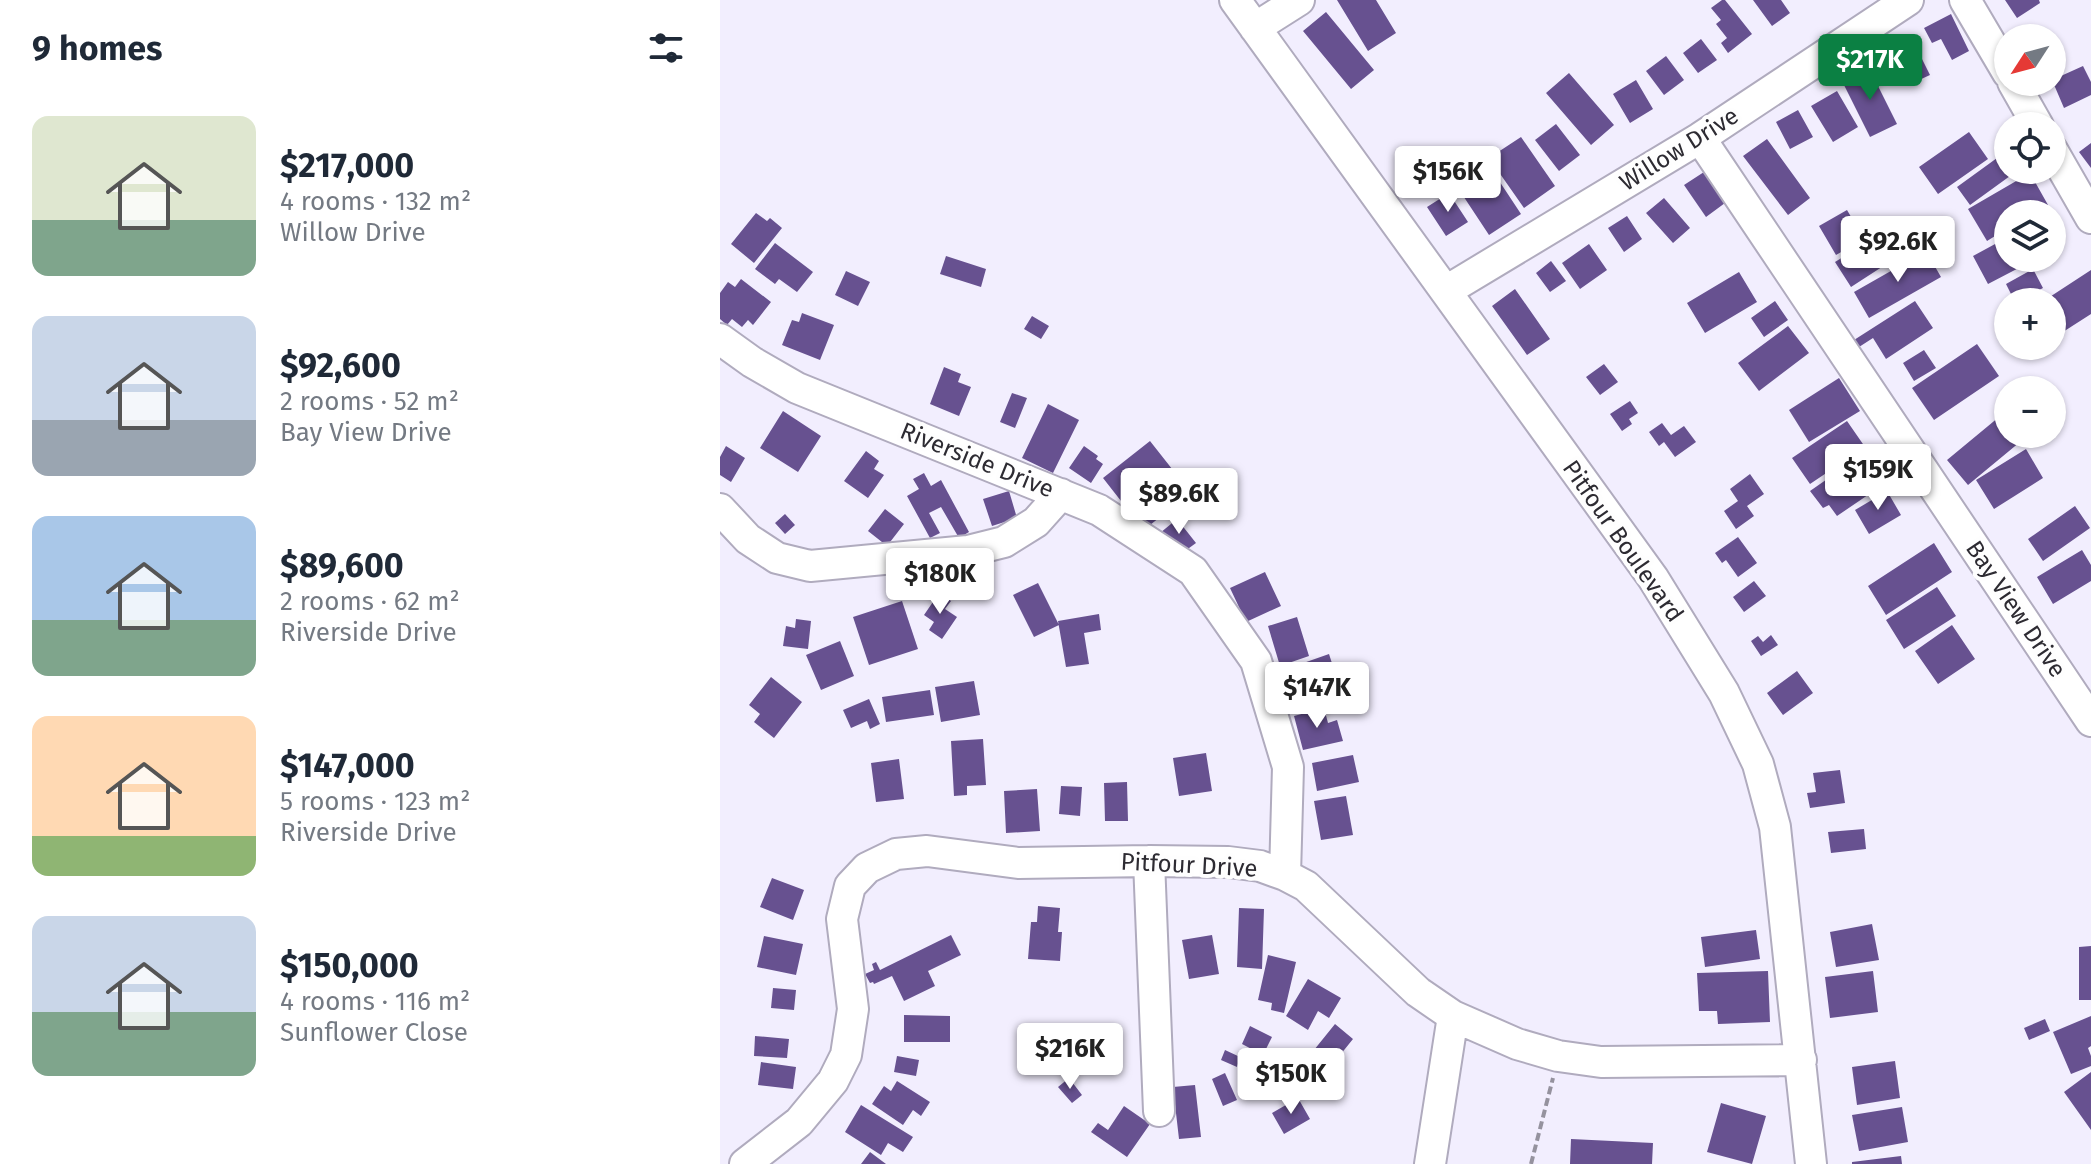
<!DOCTYPE html>
<meta charset="utf-8">
<style>
:root{--surface:#fff;--page:#f6f6f7;--text:#1f2937;--muted:#747a83;--accent:#0b8043}
body{margin:0;font-family:"Fira Sans",sans-serif;background:var(--page);color:var(--text);height:100vh;display:flex;flex-direction:column;font-size:30px;white-space:nowrap}
*{box-sizing:border-box;margin:0}
p{font-size:26px;color:var(--muted)}
.icon{flex:none;width:44px;height:44px;fill:none;stroke:currentColor;stroke-width:2;stroke-linecap:round;stroke-linejoin:round}
.map{position:relative;flex:1;overflow:hidden}
.drawer{display:flex;flex-direction:column;background:var(--surface);width:720px}
.drawer>*{flex:none}
.needle{width:52px;rotate:234deg}
.tools{position:absolute;left:1274px;top:24px;display:grid;gap:16px}
.tools a{display:grid;place-items:center;width:72px;height:72px;border-radius:50%;background:var(--surface);box-shadow:0 2px 6px #0004;font-size:40px}
.price{position:absolute;translate:-50% -68px;padding:0 18px;border-radius:8px;background:#fff;color:#222;font-size:26px;line-height:52px;filter:drop-shadow(0 2px 4px #0008)}
.price::after{content:'';position:absolute;left:50%;top:48px;width:24px;height:18px;margin-left:-12px;background:inherit;clip-path:polygon(0 0,100% 0,50% 100%)}
.price.active{background:var(--accent);color:#fff}
ul{padding:0;list-style:none}
li{display:flex;align-items:center;gap:24px;height:200px;padding:0 32px}
li span{display:grid;place-items:center;flex:none;width:224px;height:160px;border-radius:16px;color:#555}
li>.icon{margin-inline-start:auto}
span .icon{width:96px;height:96px;fill:#fffc;stroke-width:1}
li b{font-size:34px}
h2{display:flex;justify-content:space-between;align-items:center;height:96px;padding:0 32px;font-size:34px}
main{display:flex;flex:1;min-height:0}
.map>svg:first-child{display:block}
.building{fill:#675190}
.lines{fill:none;stroke-linecap:round;stroke-linejoin:round}
.minor-casing{stroke:#b0abbe;stroke-width:34}
.path{stroke:#95929e;stroke-width:4;stroke-dasharray:8 4;stroke-linecap:butt}
.minor{stroke:#fff;stroke-width:30}
.labels{text-anchor:middle;stroke-width:8;stroke-linejoin:round;paint-order:stroke}
.street-label{font-size:24px;fill:#2d2b32;stroke:#fefefe}
</style>
<main>
<section class="drawer">
<h2>9 homes<svg class="icon" aria-label="filters" viewBox="0 0 24 24"><path d="M4 7h16M4 17h16"/><circle cx="9" cy="7" r="2"/><circle cx="15" cy="17" r="2"/></svg></h2>
<ul>
<li><span style="background:linear-gradient(#dfe7d0 65%,#7fa58c 0)"><svg class="icon" aria-label="home" viewBox="0 0 24 24"><path d="M3 11l9-7 9 7M6 9v11h12V9"/></svg></span><div><b>$217,000</b><p>4 rooms · 132 m²</p><p>Willow Drive</p></div></li>
<li><span style="background:linear-gradient(#c9d6e8 65%,#9aa5b1 0)"><svg class="icon" aria-label="home" viewBox="0 0 24 24"><path d="M3 11l9-7 9 7M6 9v11h12V9"/></svg></span><div><b>$92,600</b><p>2 rooms · 52 m²</p><p>Bay View Drive</p></div></li>
<li><span style="background:linear-gradient(#a9c7e8 65%,#7fa58c 0)"><svg class="icon" aria-label="home" viewBox="0 0 24 24"><path d="M3 11l9-7 9 7M6 9v11h12V9"/></svg></span><div><b>$89,600</b><p>2 rooms · 62 m²</p><p>Riverside Drive</p></div></li>
<li><span style="background:linear-gradient(#ffd9b3 75%,#8fb573 0)"><svg class="icon" aria-label="home" viewBox="0 0 24 24"><path d="M3 11l9-7 9 7M6 9v11h12V9"/></svg></span><div><b>$147,000</b><p>5 rooms · 123 m²</p><p>Riverside Drive</p></div></li>
<li><span style="background:linear-gradient(#c9d6e8 60%,#7fa58c 0)"><svg class="icon" aria-label="home" viewBox="0 0 24 24"><path d="M3 11l9-7 9 7M6 9v11h12V9"/></svg></span><div><b>$150,000</b><p>4 rooms · 116 m²</p><p>Sunflower Close</p></div></li>
</ul>
</section>
<div class="map">
<svg width="1371" height="1164" viewBox="0 0 1371 1164">
<rect width="100%" height="100%" fill="#f2eefe"/>
<!-- building -->
<path class="building" d="M617 0H656L676 33 648 51Z
M1002 0H1005L1032 34 1008 53 1001 43 1007 38 996 24 1001 20 991 8Z
M1033 0H1061L1070 13 1052 26Z
M1285 0H1319L1320 3 1297 18Z
M606 12 654 70 631 89 583 31Z
M1231 14 1249 51 1232 60 1221 39 1212 43 1204 28Z
M981 39 997 60 978 73 963 53Z
M1197 49 1210 75 1186 86 1173 61Z
M946 56 964 80 944 95 926 71Z
M1363 66 1371 82V95L1344 108 1332 80Z
M1149 68 1177 124 1150 137 1122 81Z
M849 73 894 125 871 145 826 93Z
M916 80 933 109 910 123 893 94Z
M1117 91 1138 127 1113 142 1091 106Z
M1078 110 1093 137 1070 149 1056 122Z
M836 124 860 155 839 171 815 140Z
M1249 132 1268 159 1218 194 1199 167Z
M801 137 835 186 804 208 769 158Z
M1047 139 1090 198 1068 215 1023 156Z
M1371 143V168L1359 152Z
M764 158 801 214 769 235 732 179Z
M1277 158 1290 176 1250 205 1237 187Z
M984 172 1005 203 986 217 964 185Z
M1310 173 1328 205 1312 214H1288V228L1267 241 1248 209Z
M729 193 748 222 726 236 707 207Z
M944 198 970 228 953 243 926 213Z
M1127 210 1144 239 1116 255 1099 226Z
M36 213 47 221 50 218 62 228 34 263 11 244Z
M907 216 922 239 904 252 888 228Z
M1288 237V258H1318L1268 284 1253 256Z
M1152 239 1168 263 1131 287 1115 262Z
M55 243 93 272 77 292 59 279 55 284 35 269Z
M869 244 887 270 860 289 842 263Z
M1206 251 1221 277 1149 318 1134 292Z
M226 256 266 269 261 287 220 274Z
M831 261 846 281 830 292 816 273Z
M1313 269 1323 288 1295 302 1286 284Z
M1371 270V314L1332 339V302H1322Z
M126 271 150 282 138 306 115 295Z
M1019 272 1037 302 985 333 967 303Z
M21 279 51 302 33 325 28 320 22 327 12 319 7 325 0 319V293L8 282 15 287Z
M795 289 830 339 807 355 772 306Z
M1055 301 1068 320 1044 337 1031 318Z
M1195 301 1213 328 1166 359 1153 338 1139 347 1134 340Z
M82 313 114 325 100 360 62 345 72 320 79 322Z
M312 316 329 326 321 339 304 329Z
M1068 326 1089 353 1039 391 1018 363Z
M1257 344 1279 376 1214 420 1192 388Z
M1299 346H1321L1305 356Z
M1204 350 1216 368 1194 381 1183 363Z
M884 364 898 382 880 395 866 377Z
M224 367 241 374 238 382 251 387 239 416 210 404Z
M1119 378 1140 411 1089 442 1069 410Z
M292 393 307 398 295 428 280 422Z
M910 401 918 413 909 419 912 424 902 431 890 414Z
M328 404 359 420 333 473 302 458Z
M63 411 101 436 78 472 40 448Z
M1285 412 1288 415V434H1304L1306 437 1248 485 1227 460Z
M1127 421 1145 447 1090 484 1072 458Z
M942 423 951 435 964 426 976 442 955 457 944 442 939 446 929 432Z
M430 441 471 493 412 539V515L383 478Z
M6 446 25 458 11 482 0 475V457Z
M364 446 378 456 376 459 383 464 371 483 349 468Z
M1306 449 1323 478 1274 509 1256 480Z
M146 451 159 461 154 469 164 475 148 498 124 481Z
M1146 452 1167 482 1117 516 1109 505 1103 508 1090 491Z
M204 473 211 486 221 480 249 532 239 538 221 507 209 513 220 533 210 538 187 496 199 489 193 479Z
M1030 474 1044 494 1027 506 1034 516 1016 529 1004 511 1018 501 1010 489Z
M289 491 297 518 272 526 263 499Z
M1167 491 1181 515 1149 534 1135 510Z
M1355 506 1370 528 1323 561 1308 539Z
M165 509 184 524 167 546 148 531Z
M65 514 75 525 65 534 55 523Z
M457 519 476 543 465 551 440 533Z
M1018 537 1037 563 1018 577 1006 560 1002 563 995 553Z
M1214 543 1232 572 1166 615 1148 586Z
M1362 550 1371 565V581L1333 604 1317 577Z
M545 572 561 606 526 622 510 588Z
M1034 581 1046 596 1024 612 1013 597Z
M318 583 339 625 314 637 293 595Z
M1217 587 1236 616 1184 649 1166 620Z
M219 593 231 601 225 609 237 617 222 639 209 630 214 622 204 615Z
M182 601 198 649 149 665 133 617Z
M379 614 381 630 364 633 369 664 346 667 338 621Z
M577 617 589 656 560 666 548 626Z
M76 619 91 621 88 649 63 646 66 626 75 628Z
M1232 625 1255 659 1218 684 1195 651Z
M1051 635 1058 645 1041 656 1031 641 1038 636 1043 642Z
M120 641 134 676 101 690 86 655Z
M609 654 623 697 595 707 590 691 558 702 549 675Z
M1077 671 1093 693 1063 715 1047 693Z
M51 677 82 702 54 738 34 722 40 714 29 705Z
M254 681 260 715 221 722 215 687Z
M210 690 214 715 166 722 162 697Z
M149 699 160 724 150 729 147 721 131 728 123 710Z
M604 708 608 723 617 720 623 741 583 750 574 716Z
M263 739 266 785 247 786V795L234 796 231 741Z
M486 753 492 791 459 796 453 758Z
M633 755 639 782 597 791 592 763Z
M179 759 184 799 156 802 151 763Z
M1120 770 1125 803 1090 808 1087 793 1096 792 1093 773Z
M407 782 408 821H385L384 783Z
M341 786 362 787 360 816 339 814Z
M317 789 320 831 286 833 284 791Z
M626 796 633 835 601 840 594 801Z
M1144 829 1146 849 1111 853 1108 832Z
M52 878 84 890 73 920 40 907Z
M318 906 340 908 338 932H342L340 961 308 959 311 922H317Z
M519 908 544 909 542 969 517 967Z
M1152 924 1159 960 1116 967 1110 932Z
M1036 930 1040 959 985 967 981 937Z
M231 935 241 955 208 971 215 986 184 1001 172 976 154 984 153 982 150 983 145 974 154 970 152 964 156 962 160 970Z
M492 935 499 974 469 979 462 940Z
M44 936 83 944 76 975 37 967Z
M1371 946V1000H1359V947Z
M548 955 576 962 564 1013 551 1010 552 1003 538 1000Z
M1048 971 1050 1022 998 1024 997 1011H979L977 973Z
M1153 971 1158 1012 1110 1018 1105 977Z
M588 979 621 998 609 1018 598 1011 588 1030 566 1016Z
M53 988 76 990 74 1010 51 1008Z
M184 1015 230 1016V1042H184Z
M1371 1016V1046L1368 1048 1371 1056V1066L1351 1074 1333 1032Z
M1325 1019 1330 1031 1309 1040 1304 1028Z
M367 1023 369 1046 345 1048 344 1025Z
M615 1024 633 1039 612 1065 594 1050Z
M530 1026 552 1037 543 1055 522 1044Z
M35 1036 69 1039 67 1058 34 1056Z
M505 1050 520 1057 517 1067 501 1060Z
M177 1056 199 1060 196 1076 174 1072Z
M1175 1061 1180 1098 1137 1105 1132 1067Z
M41 1062 76 1067 73 1089 38 1085Z
M1371 1072V1130L1344 1092Z
M505 1073 517 1100 503 1106 492 1079Z
M349 1078 362 1095 352 1103 338 1087Z
M177 1081 210 1102 201 1116 193 1110 183 1125 152 1104 164 1086 171 1091Z
M475 1085 481 1137 459 1139 453 1087Z
M578 1098 590 1119 564 1134 552 1113Z
M1001 1103 1046 1116 1032 1164 987 1152Z
M141 1105 193 1137 183 1152 168 1143 161 1155 125 1132Z
M404 1106 430 1124 407 1157 371 1132 378 1123 388 1130Z
M1182 1107 1188 1142 1139 1151 1132 1115Z
M851 1139 933 1143 932 1164H850Z
M150 1152 166 1164H141Z
M1181 1156 1182 1164H1132V1162Z"/>
<g class="lines">
<!-- minor casing -->
<g class="minor-casing">
<path id="minor" d="M515 0 933 578 1004 693 1038 764 1055 827 1091 1164
M1245 0 1288 73
M535 28 579 0
M1293 82 1318 126
M980 138 1371 721
M1332 150 1371 218
M726 291 980 138 1188 0
M0 339 32 362 77 388 379 510 473 571 536 661 568 767 565 875
M0 509 28 539 57 558 90 566 248 551 284 542 316 522 341 494
M429 861 439 1111
M25 1164 79 1122 113 1081 126 1055 133 1009 122 919 130 886 147 868 176 854 207 851 298 863 429 861 508 862 540 866 565 875 586 886 698 992 733 1016 797 1044 838 1056 881 1062 1081 1060
M710 1164 733 1016"/>
</g>
<!-- path -->
<path class="path" d="M811 1164 833 1078"/>
<!-- minor -->
<use href="#minor" class="minor"/>
</g>
<g class="labels">
<!-- street labels -->
<g class="street-label">
<text transform="translate(959 149) rotate(-32)" y="8">Willow Drive</text>
<text transform="translate(257 460) rotate(22)" y="8">Riverside Drive</text>
<text transform="translate(903 541) rotate(55)" y="8">Pitfour Boulevard</text>
<text transform="translate(1296 609) rotate(56)" y="8">Bay View Drive</text>
<text transform="translate(469 865) rotate(3)" y="8">Pitfour Drive</text>
</g>
</g>
</svg>
<div class="tools">
<a><svg class="needle" viewBox="-14 -14 28 28"><path d="M0-13l5 13h-10z" fill="#e53935"/><path d="M0 13l5-13h-10z" fill="#747a83"/></svg></a>
<a><svg class="icon" aria-label="locate" viewBox="0 0 24 24"><circle cx="12" cy="12" r="6"/><path d="M12 2v4M12 18v4M2 12h4M18 12h4"/></svg></a>
<a><svg class="icon" aria-label="layers" viewBox="0 0 24 24"><path d="M12 4l9 5-9 5-9-5zM3 14l9 5 9-5"/></svg></a>
<a>+</a>
<a>−</a>
</div>
<b class="price active" style="left:1150px;top:102px">$217K</b>
<b class="price" style="left:728px;top:214px">$156K</b>
<b class="price" style="left:1178px;top:284px">$92.6K</b>
<b class="price" style="left:1158px;top:512px">$159K</b>
<b class="price" style="left:459px;top:536px">$89.6K</b>
<b class="price" style="left:220px;top:616px">$180K</b>
<b class="price" style="left:597px;top:730px">$147K</b>
<b class="price" style="left:350px;top:1091px">$216K</b>
<b class="price" style="left:571px;top:1116px">$150K</b>
</div>
</main>
